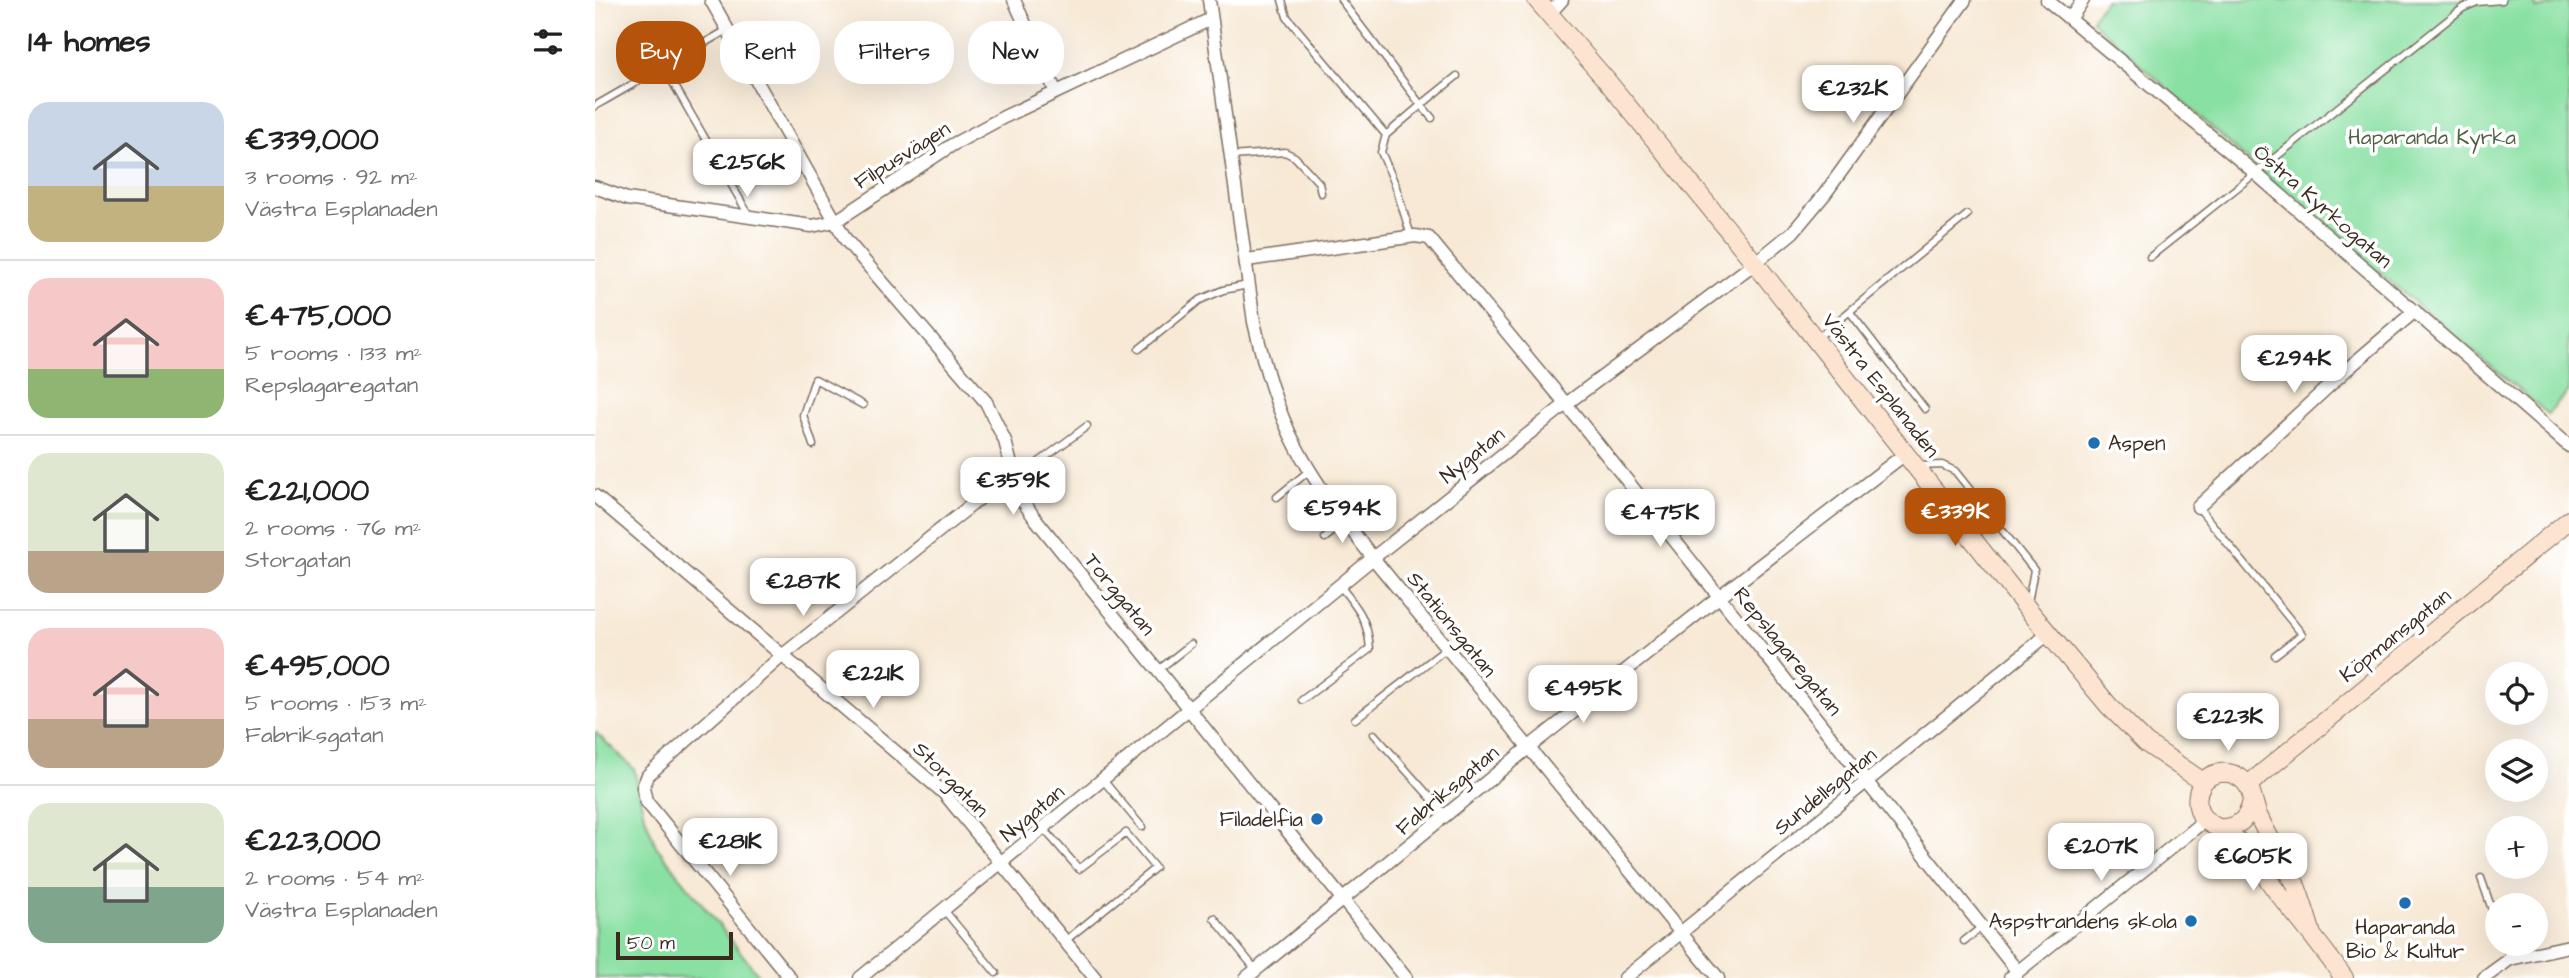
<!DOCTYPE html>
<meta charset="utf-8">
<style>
:root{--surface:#fff;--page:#f2f2f2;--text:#222;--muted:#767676;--line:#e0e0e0;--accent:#b45309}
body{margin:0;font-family:"Architects Daughter",sans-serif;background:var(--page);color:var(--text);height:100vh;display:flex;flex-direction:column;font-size:26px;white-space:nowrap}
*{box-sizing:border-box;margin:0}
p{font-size:23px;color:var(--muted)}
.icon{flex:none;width:38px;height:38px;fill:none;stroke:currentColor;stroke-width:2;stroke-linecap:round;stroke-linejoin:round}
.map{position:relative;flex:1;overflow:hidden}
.details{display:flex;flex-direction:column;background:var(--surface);width:595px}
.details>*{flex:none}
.hud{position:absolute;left:21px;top:21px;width:665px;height:63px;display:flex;gap:14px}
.fabs{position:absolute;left:1890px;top:662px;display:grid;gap:14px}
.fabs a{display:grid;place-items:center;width:63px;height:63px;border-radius:50%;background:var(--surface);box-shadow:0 7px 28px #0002;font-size:35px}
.scale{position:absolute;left:21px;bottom:18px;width:117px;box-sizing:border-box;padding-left:7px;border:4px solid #3b2a1e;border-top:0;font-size:19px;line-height:24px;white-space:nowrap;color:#3b2a1e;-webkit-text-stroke:5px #fff;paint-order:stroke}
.price{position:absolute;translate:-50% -60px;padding:0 16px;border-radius:14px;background:#fff;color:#222;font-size:23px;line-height:46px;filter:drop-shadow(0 2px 4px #0008)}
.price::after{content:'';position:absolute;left:50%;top:42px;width:21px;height:16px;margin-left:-10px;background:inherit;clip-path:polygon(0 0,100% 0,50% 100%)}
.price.current{background:var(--accent);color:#fff}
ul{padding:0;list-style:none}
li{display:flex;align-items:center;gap:21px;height:175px;padding:0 28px}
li+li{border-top:2px solid var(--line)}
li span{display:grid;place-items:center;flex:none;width:196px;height:140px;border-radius:21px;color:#555}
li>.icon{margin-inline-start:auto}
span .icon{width:84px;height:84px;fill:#fffc;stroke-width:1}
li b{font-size:30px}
h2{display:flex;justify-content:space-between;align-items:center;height:84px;padding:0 28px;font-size:30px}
.chip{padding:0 24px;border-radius:28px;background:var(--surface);box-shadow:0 7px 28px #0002;font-size:24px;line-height:63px}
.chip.current{background:var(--accent);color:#fff}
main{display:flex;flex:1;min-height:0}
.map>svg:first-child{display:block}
.green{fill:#89e0a3;stroke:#628560;stroke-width:2}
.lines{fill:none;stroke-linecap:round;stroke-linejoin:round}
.lane-casing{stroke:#7d6d5e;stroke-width:9}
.street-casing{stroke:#7d6d5e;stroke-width:15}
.secondary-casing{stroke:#7d6d5e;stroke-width:20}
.lane{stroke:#fff;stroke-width:6}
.street{stroke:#fff;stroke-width:12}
.secondary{stroke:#fde4d1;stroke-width:18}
.poi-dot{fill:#1f6fb2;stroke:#fff;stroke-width:2.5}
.labels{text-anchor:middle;stroke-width:7;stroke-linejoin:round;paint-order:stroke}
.park-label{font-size:21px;fill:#526146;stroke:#fff}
.street-label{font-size:21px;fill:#3b2a1e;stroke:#fff}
.poi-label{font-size:21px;fill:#3b2a1e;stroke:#fff;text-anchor:end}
</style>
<main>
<section class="details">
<h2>14 homes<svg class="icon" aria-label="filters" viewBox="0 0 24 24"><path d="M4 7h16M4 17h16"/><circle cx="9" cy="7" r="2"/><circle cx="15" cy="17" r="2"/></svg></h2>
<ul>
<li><span style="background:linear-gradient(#c9d6e8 60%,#c2b280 0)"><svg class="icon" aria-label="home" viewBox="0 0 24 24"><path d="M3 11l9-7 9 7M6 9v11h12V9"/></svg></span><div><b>€339,000</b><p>3 rooms · 92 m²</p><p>Västra Esplanaden</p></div></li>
<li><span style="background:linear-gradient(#f6c9c9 65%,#8fb573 0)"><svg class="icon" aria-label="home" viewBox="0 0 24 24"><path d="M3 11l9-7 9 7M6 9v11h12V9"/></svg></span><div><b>€475,000</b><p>5 rooms · 133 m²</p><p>Repslagaregatan</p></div></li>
<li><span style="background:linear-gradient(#dfe7d0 70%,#b9a48a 0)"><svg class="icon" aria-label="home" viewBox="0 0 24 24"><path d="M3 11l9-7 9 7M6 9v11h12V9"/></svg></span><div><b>€221,000</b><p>2 rooms · 76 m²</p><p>Storgatan</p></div></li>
<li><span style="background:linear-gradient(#f6c9c9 65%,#b9a48a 0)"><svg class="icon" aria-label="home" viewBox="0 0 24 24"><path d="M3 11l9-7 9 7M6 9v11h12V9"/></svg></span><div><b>€495,000</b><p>5 rooms · 153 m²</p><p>Fabriksgatan</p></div></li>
<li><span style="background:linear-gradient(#dfe7d0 60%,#7fa58c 0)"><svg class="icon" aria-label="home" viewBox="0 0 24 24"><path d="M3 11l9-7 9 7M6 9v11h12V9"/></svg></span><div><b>€223,000</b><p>2 rooms · 54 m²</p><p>Västra Esplanaden</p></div></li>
</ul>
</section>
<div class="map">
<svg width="1974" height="978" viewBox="0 0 1974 978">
<rect width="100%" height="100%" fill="#fff"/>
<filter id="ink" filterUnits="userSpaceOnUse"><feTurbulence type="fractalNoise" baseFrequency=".0143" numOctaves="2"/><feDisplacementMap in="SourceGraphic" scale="14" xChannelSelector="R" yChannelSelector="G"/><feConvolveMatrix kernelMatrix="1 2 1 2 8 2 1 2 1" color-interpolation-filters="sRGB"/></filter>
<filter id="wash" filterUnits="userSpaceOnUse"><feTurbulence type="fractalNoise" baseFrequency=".00686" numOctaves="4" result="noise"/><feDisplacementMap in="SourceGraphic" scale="28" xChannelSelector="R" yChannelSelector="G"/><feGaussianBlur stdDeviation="1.57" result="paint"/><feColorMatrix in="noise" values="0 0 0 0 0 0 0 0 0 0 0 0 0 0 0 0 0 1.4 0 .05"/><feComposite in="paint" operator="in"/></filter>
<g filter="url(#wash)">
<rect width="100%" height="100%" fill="#f7e9d5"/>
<!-- green -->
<path class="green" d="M1510 0H1937L1942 9 1974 1V391L1953 414 1680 185 1496 20Z
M0 732 39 769 48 811 61 846 166 978H0Z"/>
</g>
<g filter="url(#ink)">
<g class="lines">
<!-- lane casing -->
<g class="lane-casing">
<path id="lane" d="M687 0 692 17 791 135
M746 0 826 105 862 76
M69 67 155 217
M0 106 132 30
M637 156 690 152 700 157 724 183 726 193
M816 236 800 184 786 152 791 135 826 105 837 118
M1555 257 1868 8 1882 2 1907 0
M1255 312 1330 409
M1222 338 1372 215
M544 349 605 300 628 290 653 285
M218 445 208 415 220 379 268 405
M1326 466 1347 465 1360 471 1439 570 1433 603
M420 480 492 426
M682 497 715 470
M1603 507 1707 634 1680 655
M730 538 750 522
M562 671 596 644
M707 700 775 649C773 620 763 608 745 586
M760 719 852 648
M779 734 851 815
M508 780 547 827
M449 829 484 869 531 833 560 868 470 941
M1886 878 1902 924
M349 910 401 973
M619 918 661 970
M1369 941 1388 926
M1909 943 1915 959"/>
</g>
<!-- street casing -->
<g class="street-casing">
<path id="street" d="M116 0 251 240 391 402 410 441 424 496 439 517 811 978
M419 0 461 92
M614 0 659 322C669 365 681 409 702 448 723 488 751 523 778 558L1123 978
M1452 0 1659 172 1974 446
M955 13 967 0
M1475 19 1488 0
M0 187 32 199 217 226 241 221 357 145 409 117 616 19
M652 260 820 236 834 238 971 404 1423 972
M0 496 349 793 500 978
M1603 507 1750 371 1820 311
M195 978 51 801 48 787 53 775 188 655 384 499 393 492 418 482
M265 978 778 558 971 404 1160 263 1198 232 1229 195 1370 0
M651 978 933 748 1125 596 1310 454
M1030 978 1453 634
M1415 978 1610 820
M1889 978 1915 959 1974 946"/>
</g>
<!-- secondary casing -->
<g class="secondary-casing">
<path id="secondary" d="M942 0 1012 81 1160 263 1432 608 1514 706 1551 743 1608 782
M1653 785 1974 520
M1626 828C1644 828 1654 818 1657 800
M1716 931C1711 915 1706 897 1699 881 1688 859 1673 838 1663 815 1658 804 1658 789 1649 781 1637 769 1616 770 1607 784 1601 793 1601 805 1606 815 1612 825 1634 832 1644 842 1660 856 1670 877 1683 893 1706 921 1728 948 1749 978"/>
</g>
<!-- lane -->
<use href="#lane" class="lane"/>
<!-- street -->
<use href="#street" class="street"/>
<!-- secondary -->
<use href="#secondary" class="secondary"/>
</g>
</g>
<!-- markers -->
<g class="poi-dot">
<circle cx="1499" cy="443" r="7"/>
<circle cx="722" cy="819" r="7"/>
<circle cx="1810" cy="903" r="7"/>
<circle cx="1596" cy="921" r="7"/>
</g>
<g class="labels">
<!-- park labels -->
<g class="park-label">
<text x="1837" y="144">Haparanda Kyrka</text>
</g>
<!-- street labels -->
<g class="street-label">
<text transform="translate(307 155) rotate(-32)" y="7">Filpusvägen</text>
<text transform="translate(1728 206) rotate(41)" y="7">Östra Kyrkogatan</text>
<text transform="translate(1286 385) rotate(52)" y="7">Västra Esplanaden</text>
<text transform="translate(877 455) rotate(-39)" y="7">Nygatan</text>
<text transform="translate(525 594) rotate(51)" y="7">Torggatan</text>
<text transform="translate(857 624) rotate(51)" y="7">Stationsgatan</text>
<text transform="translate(1800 635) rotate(-39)" y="7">Köpmansgatan</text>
<text transform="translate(1193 651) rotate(51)" y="7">Repslagaregatan</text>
<text transform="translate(356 779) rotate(45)" y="7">Storgatan</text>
<text transform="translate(852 790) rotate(-40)" y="7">Fabriksgatan</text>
<text transform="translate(1230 791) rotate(-39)" y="7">Sundellsgatan</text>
<text transform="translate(437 813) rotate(-40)" y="7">Nygatan</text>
</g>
<!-- poi labels -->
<g class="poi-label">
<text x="1513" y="450" text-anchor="start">Aspen</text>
<text x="708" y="826">Filadelfia</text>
<text x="1582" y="928">Aspstrandens skola</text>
<text x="1810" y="934" text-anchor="middle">Haparanda<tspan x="1810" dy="24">Bio &amp; Kultur</tspan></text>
</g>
</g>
</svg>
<div class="fabs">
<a><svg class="icon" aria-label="locate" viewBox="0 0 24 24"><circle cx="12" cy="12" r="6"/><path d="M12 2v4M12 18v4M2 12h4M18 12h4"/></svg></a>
<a><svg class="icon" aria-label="layers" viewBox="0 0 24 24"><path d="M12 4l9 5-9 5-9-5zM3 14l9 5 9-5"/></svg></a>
<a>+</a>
<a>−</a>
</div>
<div class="scale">50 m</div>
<b class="price" style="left:1258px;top:125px">€232K</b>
<b class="price" style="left:152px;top:199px">€256K</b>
<b class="price" style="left:1699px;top:395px">€294K</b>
<b class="price" style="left:418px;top:517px">€359K</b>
<b class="price" style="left:747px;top:545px">€594K</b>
<b class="price current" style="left:1360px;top:548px">€339K</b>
<b class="price" style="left:1065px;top:549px">€475K</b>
<b class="price" style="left:208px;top:618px">€287K</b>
<b class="price" style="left:278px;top:710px">€221K</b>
<b class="price" style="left:988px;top:725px">€495K</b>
<b class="price" style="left:1633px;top:753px">€223K</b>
<b class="price" style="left:135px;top:878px">€281K</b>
<b class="price" style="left:1506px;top:883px">€207K</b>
<b class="price" style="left:1658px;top:893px">€605K</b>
<div class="hud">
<a class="chip current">Buy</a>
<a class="chip">Rent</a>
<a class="chip">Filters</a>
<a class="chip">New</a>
</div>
</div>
</main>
